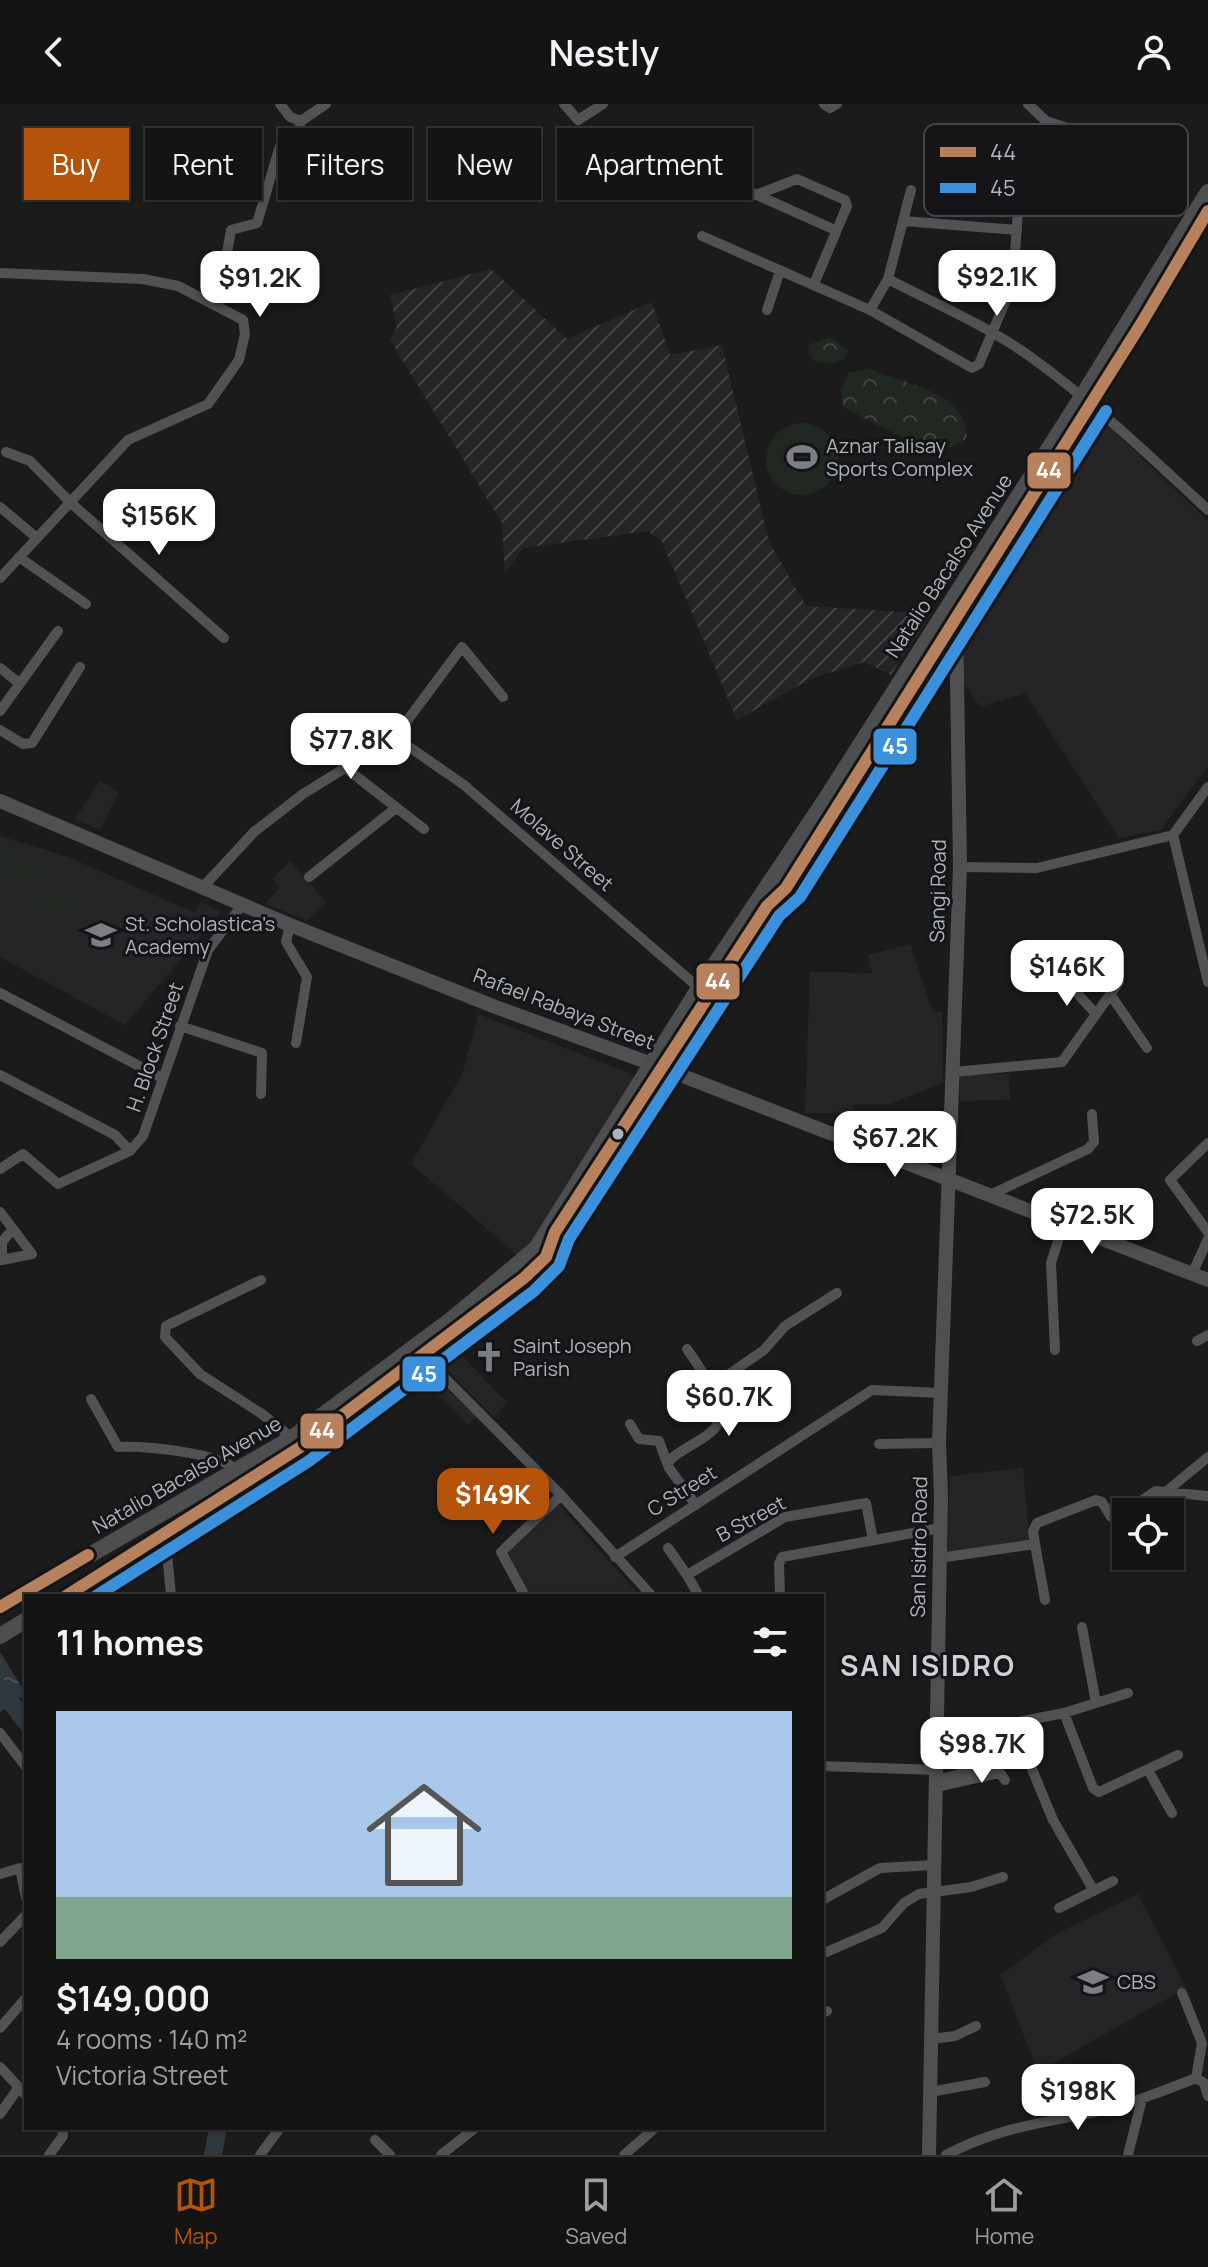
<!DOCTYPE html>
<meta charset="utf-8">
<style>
:root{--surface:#141414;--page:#1d1d1d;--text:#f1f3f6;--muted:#9d9ea0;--line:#333334;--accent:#b45309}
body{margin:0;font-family:Manrope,sans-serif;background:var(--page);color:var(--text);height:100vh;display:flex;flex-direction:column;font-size:30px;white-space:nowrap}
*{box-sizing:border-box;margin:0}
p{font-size:26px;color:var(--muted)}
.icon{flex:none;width:44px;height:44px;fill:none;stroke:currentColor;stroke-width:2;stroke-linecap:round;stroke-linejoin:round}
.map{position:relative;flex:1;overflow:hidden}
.sheet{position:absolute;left:24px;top:1490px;width:800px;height:536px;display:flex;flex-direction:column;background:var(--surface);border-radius:0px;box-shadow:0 2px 6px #0004,0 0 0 2px var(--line)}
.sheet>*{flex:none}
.hud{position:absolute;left:24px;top:24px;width:800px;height:72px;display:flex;gap:16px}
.tools{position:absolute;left:1112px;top:1394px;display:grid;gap:16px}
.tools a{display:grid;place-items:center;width:72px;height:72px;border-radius:0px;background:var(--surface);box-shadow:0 2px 6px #0004,0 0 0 2px var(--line);font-size:40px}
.price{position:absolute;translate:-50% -68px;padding:0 18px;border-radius:16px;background:#fff;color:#222;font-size:26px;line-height:52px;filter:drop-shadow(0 2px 4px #0008)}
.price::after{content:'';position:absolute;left:50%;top:48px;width:24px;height:18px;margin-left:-12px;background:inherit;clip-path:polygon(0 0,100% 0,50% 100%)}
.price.on{background:var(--accent);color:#fff}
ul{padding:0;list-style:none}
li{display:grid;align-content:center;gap:16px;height:424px;padding:0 32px}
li+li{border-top:2px solid var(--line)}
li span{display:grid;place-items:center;height:248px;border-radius:0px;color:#555}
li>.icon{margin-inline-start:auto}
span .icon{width:144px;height:144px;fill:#fffc;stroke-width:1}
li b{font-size:34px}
h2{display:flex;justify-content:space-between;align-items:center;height:96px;padding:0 32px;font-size:34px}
.pill{padding:0 28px;border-radius:0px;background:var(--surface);box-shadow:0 2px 6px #0004,0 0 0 2px var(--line);font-size:28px;line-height:72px}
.pill.on{background:var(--accent);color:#fff}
header{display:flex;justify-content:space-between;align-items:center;height:104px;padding:0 32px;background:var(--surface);font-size:36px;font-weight:600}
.dock{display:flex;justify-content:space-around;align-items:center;height:112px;border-top:2px solid var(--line);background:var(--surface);font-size:22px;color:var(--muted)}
.dock a{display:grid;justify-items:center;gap:4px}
.dock .on{color:var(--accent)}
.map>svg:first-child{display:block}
.built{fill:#252527}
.industrial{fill:url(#industrial-furrows)}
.forest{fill:url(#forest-crowns)}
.green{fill:#212821}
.water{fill:url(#water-ripples)}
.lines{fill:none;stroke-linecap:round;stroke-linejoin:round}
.river{stroke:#2f383d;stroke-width:18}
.street{stroke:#505254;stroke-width:10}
.secondary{stroke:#4e5052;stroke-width:14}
.primary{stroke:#4d4e50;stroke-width:16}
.bus-1-casing{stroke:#151517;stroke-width:18}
.bus-2-casing{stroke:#151517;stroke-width:18}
.bus-1{stroke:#b6815c;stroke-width:12}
.bus-2{stroke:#3a90db;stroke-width:12}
.bus-dot{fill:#aeb4bb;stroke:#151517;stroke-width:3}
.labels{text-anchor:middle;stroke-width:6;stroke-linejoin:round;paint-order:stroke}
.poi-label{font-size:20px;fill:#aeb4bb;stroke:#151517;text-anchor:start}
.street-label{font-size:20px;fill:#aeb4bb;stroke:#151517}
.district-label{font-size:28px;font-weight:bold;letter-spacing:2px;fill:#ced2d7;stroke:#151517}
.key{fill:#151517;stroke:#434548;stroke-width:2}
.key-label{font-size:22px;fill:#aeb4bb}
.line-badge{stroke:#151517;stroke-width:3}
.badge-label{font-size:22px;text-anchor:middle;font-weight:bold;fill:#fff}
</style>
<header><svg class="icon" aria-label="back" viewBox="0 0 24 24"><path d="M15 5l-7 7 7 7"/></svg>Nestly<svg class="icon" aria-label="person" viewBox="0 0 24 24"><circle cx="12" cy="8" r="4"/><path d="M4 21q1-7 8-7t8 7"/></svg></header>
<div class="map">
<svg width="1208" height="2051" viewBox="0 0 1208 2051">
<defs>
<pattern id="industrial-furrows" width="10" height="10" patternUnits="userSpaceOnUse" patternTransform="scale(2)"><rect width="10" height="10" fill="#252527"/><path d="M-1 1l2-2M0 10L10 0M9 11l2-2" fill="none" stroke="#424244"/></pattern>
<pattern id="forest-crowns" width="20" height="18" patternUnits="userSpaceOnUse" patternTransform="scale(2)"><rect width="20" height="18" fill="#212821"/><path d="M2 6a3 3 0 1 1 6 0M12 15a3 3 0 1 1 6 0" fill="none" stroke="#3f453f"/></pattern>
<pattern id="water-ripples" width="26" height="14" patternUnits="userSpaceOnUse" patternTransform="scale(2)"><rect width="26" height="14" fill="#2f383d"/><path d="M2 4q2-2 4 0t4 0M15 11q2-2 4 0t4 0" fill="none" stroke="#4b5257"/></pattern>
</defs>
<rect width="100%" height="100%" fill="#1b1b1b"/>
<!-- built -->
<path class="built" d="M1091 305 1208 417V662L1161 726 1119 734 1025 589 980 603 958 571 961 512Z
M100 677 119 688 100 726 75 715Z
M0 732 66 752 195 809 201 798 221 808 125 921 0 853Z
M290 757 326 798 307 816 265 800 280 783 272 775Z
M910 840 931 903 934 907 942 908 943 979 890 1000 854 1001 853 1009H805L810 868 872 869 868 851Z
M478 910 635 971 521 1154 411 1060 463 968Z
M1009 970 1010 996 960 997 959 971Z
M451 1241 507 1298 494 1314 434 1252Z
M422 1262 477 1313 467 1320 414 1268Z
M1023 1364 1030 1440 947 1451 950 1372Z
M554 1395 638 1490 636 1492H522L495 1448Z
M1138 1790 1186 1884 1038 1968 1000 1871 1058 1829Z"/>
<!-- industrial -->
<path class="industrial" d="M491 165 567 235 652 198 670 251 722 241 769 438 806 502 906 508 928 515 891 571 864 558 810 575 737 616 662 438 648 427 523 444 505 469 502 419 390 236 397 222 390 191Z"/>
<!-- forest -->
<path class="forest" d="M830 233 848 246 846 254 833 259 816 258 808 250 809 241Z
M871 265C906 281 967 287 967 334 962 337 956 342 950 343 928 349 863 315 843 302L841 285 849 269Z"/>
<!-- green -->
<path class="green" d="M766 355a36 36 0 1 1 72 0a36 36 0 1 1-72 0Z
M3 746 42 765 33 783 0 767Z
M44 779 80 799 69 820 32 801Z"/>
<!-- water -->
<path class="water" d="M0 1548 26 1590 0 1608Z"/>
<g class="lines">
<!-- river -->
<path class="river" d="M0 1584 26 1618
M213 2051 218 2024"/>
<!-- street -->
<path class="street" d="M280 0 290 13 301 17
M564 0 578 16 603 0
M824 0 830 4 837 0
M1028 0 1046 17 1077 27
M301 17 326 0
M730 79 835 126
M756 91 797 75 845 96 847 102 814 180
M903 117 1017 126
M702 132 870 206 972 264 979 260 1013 179 1018 106
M0 169 143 175 178 182 243 216 245 230 239 256 208 300 128 336 0 474
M888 175C934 199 985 221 1028 251 1092 297 1149 351 1208 406
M218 201 231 126 257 119 280 42 296 37 301 17
M767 206 780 167
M870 206 888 175 911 86
M6 348 30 357 71 399 224 534
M0 403 37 434
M19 453 86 500
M0 564 19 579
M0 607 58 527
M0 626 23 640 32 639 80 563
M395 633 464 681 699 884
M343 662 424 725
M1173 731 1208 878
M960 763 1037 764 1173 731 1208 683
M309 773 396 704
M203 783 254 728 303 690 395 633 462 543 503 593
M290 821 286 838 307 873 296 939
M1064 875 1096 910
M0 889 162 974
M1110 890 1147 944
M180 922 262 949 261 990
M954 968 1062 958 1119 878
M0 971 115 1031 130 1047
M1208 1039 1170 1076 1208 1128
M0 1065 23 1050 58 1080 130 1047 143 1032 208 846 242 801
M990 1091 1088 1045 1094 1038 1092 1010
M0 1108 13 1125
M0 1156H2L32 1150 13 1125 2 1138V1156
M1192 1170 1208 1135
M261 1176 166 1222 165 1233 200 1270 262 1310 292 1334
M1197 1237 1208 1231
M1055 1246 1051 1159 1063 1121
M423 1252 561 1391 652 1492
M712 1282 764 1246 785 1222 837 1189
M91 1295 118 1343C144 1342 221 1348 239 1368
M630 1320 639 1335 659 1337 669 1364 696 1401
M879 1340 939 1339
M669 1357C681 1344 703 1338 715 1324 731 1305 698 1261 687 1245
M1168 1386 1208 1353
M1118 1413 1126 1434
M1035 1440 1045 1496
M668 1444 687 1471
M1133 1452 1135 1459
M615 1453 872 1286 942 1289
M939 1454 1035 1440 1033 1427 1037 1419 1096 1396 1102 1398 1111 1413H1118L1156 1387 1208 1392
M171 1492 167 1449 188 1424 184 1412
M525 1492 501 1448 561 1391
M699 1492 687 1471 785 1413 866 1399 873 1436
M780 1492 779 1460 782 1453 940 1424
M1082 1523 1096 1599
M1064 1609 1093 1684 1099 1688 1178 1651
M0 1629 26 1663
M936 1634 1064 1609 1128 1589
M822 1662 936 1666
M1148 1666 1172 1709
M936 1676 1027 1653 1053 1716 1094 1787
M936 1683 994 1670H1001L1005 1676
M0 1770 20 1764 26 1794
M822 1796 880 1764 934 1761
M1059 1804 1113 1777
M0 1838 26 1811
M822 1850 882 1824 904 1799 919 1790 971 1783 1003 1773
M1182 1889 1202 1939 1196 1974
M822 1909 827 1907
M0 1924 26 1894
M931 1935 955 1932 976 1922
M0 1963 26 1991
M1196 1974 1204 1979 1208 1992
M930 1988 985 1978
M0 2010 19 1983
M375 2036 390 2051
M49 2051 63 2032 62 2024
M260 2051 280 2024
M441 2051 475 2024
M624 2051 655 2024
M946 2051C997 2024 1041 2019 1095 2008 1130 2000 1163 1987 1196 1974
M1128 2051 1142 1995"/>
<!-- secondary -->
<path class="secondary" d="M0 697 290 821 493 902 652 960 1208 1176
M929 2051 941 1392 939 1339 960 763 956 512"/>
<!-- primary -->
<path class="primary" d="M537 1143 699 884 825 696 1081 294 1208 88
M66 1492 299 1344 524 1174 563 1133 777 808 786 784 1141 220 1208 107
M0 1503 292 1334 452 1215 545 1137
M0 1532 26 1516"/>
<!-- bus-1 casing -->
<g class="bus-1-casing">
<path id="bus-1" d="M66 1492 299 1344 524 1174 546 1153 555 1128 767 802 786 784 1141 220 1208 107
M0 1503 88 1451"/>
</g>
<!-- bus-2 casing -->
<g class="bus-2-casing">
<path id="bus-2" d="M96 1492 309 1357 534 1187 559 1162 569 1135 779 812 800 793 1106 307"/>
</g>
<!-- bus-1 -->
<use href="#bus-1" class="bus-1"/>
<!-- bus-2 -->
<use href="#bus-2" class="bus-2"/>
</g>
<!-- icons -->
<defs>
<g id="stadium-bare" transform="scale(2.4)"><path d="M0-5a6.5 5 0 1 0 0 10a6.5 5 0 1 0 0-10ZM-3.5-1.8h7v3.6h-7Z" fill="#7b7e83" stroke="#151517" stroke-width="2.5" paint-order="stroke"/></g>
<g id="school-bare" transform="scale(2.4)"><path d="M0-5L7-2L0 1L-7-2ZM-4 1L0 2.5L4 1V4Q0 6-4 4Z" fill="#7b7e83" stroke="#151517" stroke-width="2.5" paint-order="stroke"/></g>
<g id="church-bare" transform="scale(2.4)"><path d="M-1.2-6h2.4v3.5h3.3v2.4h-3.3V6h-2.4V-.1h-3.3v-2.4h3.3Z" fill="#7b7e83" stroke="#151517" stroke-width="2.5" paint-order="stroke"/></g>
</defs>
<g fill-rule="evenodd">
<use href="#stadium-bare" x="802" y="353"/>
<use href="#school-bare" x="101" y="831"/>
<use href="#church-bare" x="489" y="1253"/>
<use href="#school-bare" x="1093" y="1878"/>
</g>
<!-- markers -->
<circle class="bus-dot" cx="618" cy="1030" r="7"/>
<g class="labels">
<!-- poi labels -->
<g class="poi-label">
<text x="826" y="349">Aznar Talisay<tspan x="826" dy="23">Sports Complex</tspan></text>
<text x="125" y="827">St. Scholastica's<tspan x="125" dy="23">Academy</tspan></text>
<text x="513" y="1249">Saint Joseph<tspan x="513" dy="23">Parish</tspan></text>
<text x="1117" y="1885">CBS</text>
</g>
<!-- street labels -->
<g class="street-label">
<text transform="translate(949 462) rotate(-57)" y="7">Natalio Bacalso Avenue</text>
<text transform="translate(562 741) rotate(41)" y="7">Molave Street</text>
<text transform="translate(938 787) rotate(-89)" y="7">Sangi Road</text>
<text transform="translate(564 905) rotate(21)" y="7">Rafael Rabaya Street</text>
<text transform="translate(155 943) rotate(-71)" y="7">H. Block Street</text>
<text transform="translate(187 1371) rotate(-30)" y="7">Natalio Bacalso Avenue</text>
<text transform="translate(682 1387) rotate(-32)" y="7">C Street</text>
<text transform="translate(751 1415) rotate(-28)" y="7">B Street</text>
<text transform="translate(919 1443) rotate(-89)" y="7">San Isidro Road</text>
</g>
<!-- district labels -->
<g class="district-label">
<text x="928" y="1572">SAN ISIDRO</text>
</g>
</g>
<!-- legend -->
<rect x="924" y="20" width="264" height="92" rx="12" class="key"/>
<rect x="940" y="43" width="36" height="10" fill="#b6815c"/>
<rect x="940" y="79" width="36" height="10" fill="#3a90db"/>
<g class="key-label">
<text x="990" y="56">44</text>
<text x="990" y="92">45</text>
</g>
<g class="line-badge">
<rect x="1026" y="347" width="46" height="39" rx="8" fill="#b6815c"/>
<rect x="872" y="623" width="46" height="39" rx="8" fill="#3a90db"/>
<rect x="695" y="858" width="46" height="39" rx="8" fill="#b6815c"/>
<rect x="401" y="1251" width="46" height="38" rx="8" fill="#3a90db"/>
<rect x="299" y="1308" width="46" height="38" rx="8" fill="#b6815c"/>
</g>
<g class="badge-label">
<text x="1049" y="374">44</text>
<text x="895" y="650">45</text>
<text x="718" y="885">44</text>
<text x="424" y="1278">45</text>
<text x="322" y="1334">44</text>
</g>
</svg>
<div class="tools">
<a><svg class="icon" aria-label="locate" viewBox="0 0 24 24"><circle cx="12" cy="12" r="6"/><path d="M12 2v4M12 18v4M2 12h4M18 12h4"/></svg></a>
</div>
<b class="price" style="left:997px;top:214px">$92.1K</b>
<b class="price" style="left:260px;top:215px">$91.2K</b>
<b class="price" style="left:159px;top:453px">$156K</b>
<b class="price" style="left:351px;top:677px">$77.8K</b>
<b class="price" style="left:1067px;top:904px">$146K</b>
<b class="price" style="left:895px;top:1075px">$67.2K</b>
<b class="price" style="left:1092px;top:1152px">$72.5K</b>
<b class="price" style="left:729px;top:1334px">$60.7K</b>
<b class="price on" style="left:493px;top:1432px">$149K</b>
<b class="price" style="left:982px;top:1681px">$98.7K</b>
<b class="price" style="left:1078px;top:2028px">$198K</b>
<div class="hud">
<a class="pill on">Buy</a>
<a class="pill">Rent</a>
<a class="pill">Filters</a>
<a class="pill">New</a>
<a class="pill">Apartment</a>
</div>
<section class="sheet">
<h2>11 homes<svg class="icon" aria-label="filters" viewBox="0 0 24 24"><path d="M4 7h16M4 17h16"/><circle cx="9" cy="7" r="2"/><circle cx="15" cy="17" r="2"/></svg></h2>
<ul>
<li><span style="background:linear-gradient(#a9c7e8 75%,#7fa58c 0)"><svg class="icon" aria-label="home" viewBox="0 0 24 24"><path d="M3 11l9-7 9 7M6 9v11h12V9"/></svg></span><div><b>$149,000</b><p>4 rooms · 140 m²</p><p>Victoria Street</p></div></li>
</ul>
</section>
</div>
<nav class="dock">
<a class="on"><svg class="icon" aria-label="map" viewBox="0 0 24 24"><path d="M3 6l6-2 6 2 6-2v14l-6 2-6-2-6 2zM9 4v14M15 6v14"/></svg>Map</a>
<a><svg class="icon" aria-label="saved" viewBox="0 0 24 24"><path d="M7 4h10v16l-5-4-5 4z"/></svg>Saved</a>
<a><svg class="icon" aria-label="home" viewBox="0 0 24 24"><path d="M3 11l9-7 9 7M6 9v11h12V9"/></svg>Home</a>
</nav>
